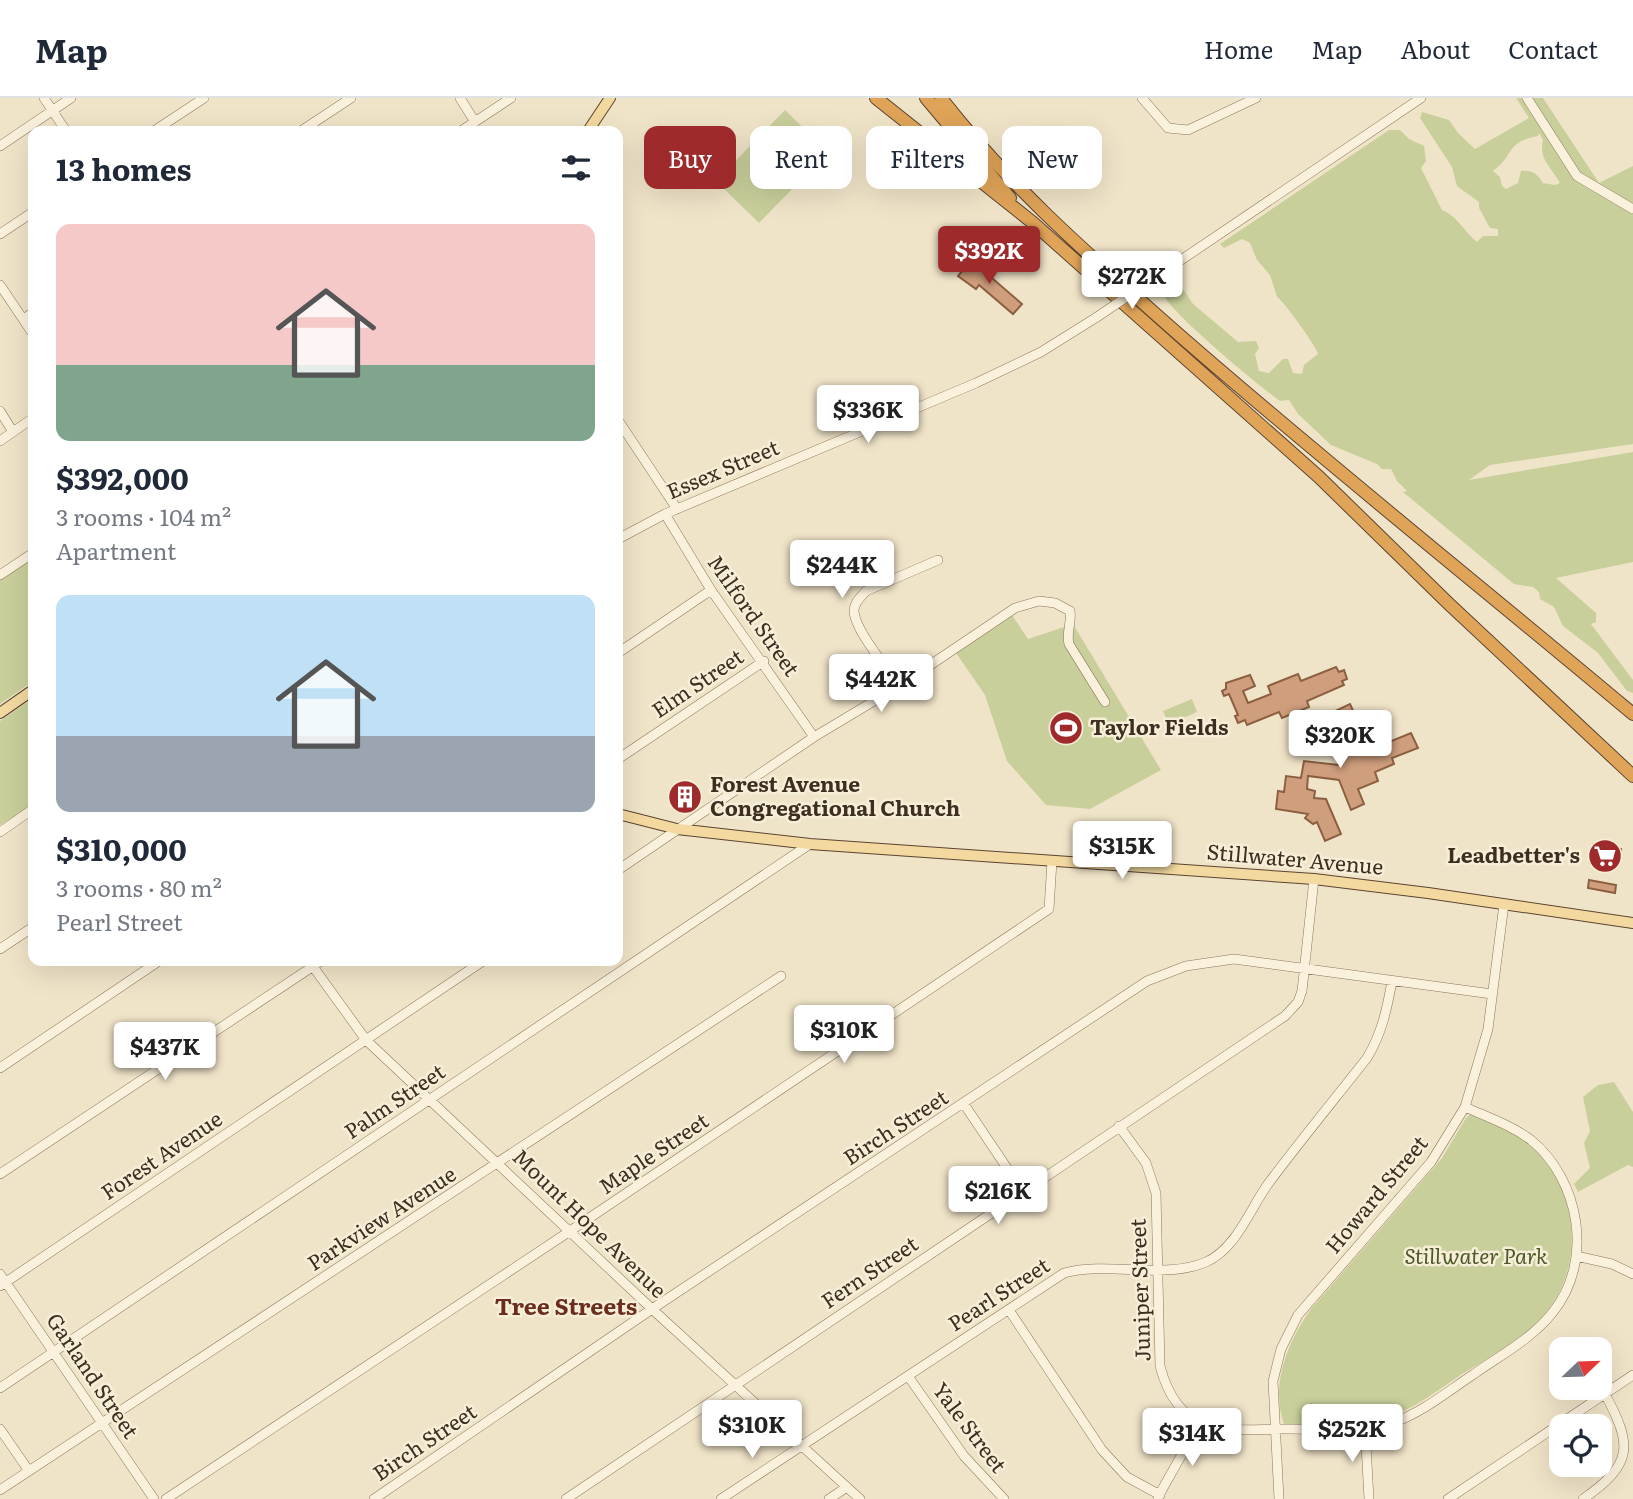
<!DOCTYPE html>
<meta charset="utf-8">
<style>
:root{--surface:#fff;--page:#f2f2f3;--text:#1f2937;--muted:#747a83;--line:#e0e1e3;--accent:#9e2a2b}
body{margin:0;font-family:Literata,serif;background:var(--page);color:var(--text);height:100vh;display:flex;flex-direction:column;font-size:26px;white-space:nowrap}
*{box-sizing:border-box;margin:0}
p{font-size:23px;color:var(--muted)}
.icon{flex:none;width:38px;height:38px;fill:none;stroke:currentColor;stroke-width:2;stroke-linecap:round;stroke-linejoin:round}
.map{position:relative;flex:1;overflow:hidden}
.details{position:absolute;left:28px;top:28px;width:595px;height:840px;display:flex;flex-direction:column;background:var(--surface);border-radius:14px;box-shadow:0 7px 28px #0002}
.details>*{flex:none}
.hud{position:absolute;left:644px;top:28px;width:665px;height:63px;display:flex;gap:14px}
.needle{width:46px;rotate:67deg}
.buttons{position:absolute;left:1549px;top:1239px;display:grid;gap:14px}
.buttons a{display:grid;place-items:center;width:63px;height:63px;border-radius:14px;background:var(--surface);box-shadow:0 7px 28px #0002;font-size:35px}
.price{position:absolute;translate:-50% -60px;padding:0 16px;border-radius:7px;background:#fff;color:#222;font-size:23px;line-height:46px;filter:drop-shadow(0 2px 4px #0008)}
.price::after{content:'';position:absolute;left:50%;top:42px;width:21px;height:16px;margin-left:-10px;background:inherit;clip-path:polygon(0 0,100% 0,50% 100%)}
.price.selected{background:var(--accent);color:#fff}
ul{padding:0;list-style:none}
li{display:grid;align-content:center;gap:14px;height:371px;padding:0 28px}
li span{display:grid;place-items:center;height:217px;border-radius:14px;color:#555}
li>.icon{margin-inline-start:auto}
span .icon{width:126px;height:126px;fill:#fffc;stroke-width:1}
li b{font-size:30px}
h2{display:flex;justify-content:space-between;align-items:center;height:84px;padding:0 28px;font-size:30px}
.pill{padding:0 24px;border-radius:14px;background:var(--surface);box-shadow:0 7px 28px #0002;font-size:24px;line-height:63px}
.pill.selected{background:var(--accent);color:#fff}
header{display:flex;align-items:center;gap:42px;box-sizing:border-box;height:98px;padding:0 35px;background:var(--surface);border-bottom:2px solid var(--line)}
header strong{font-size:33px}
nav{display:flex;gap:38px;margin-inline-start:auto;font-size:24px}
.map>svg:first-child{display:block}
.green{fill:#c9cf9b;fill-rule:evenodd}
.building{fill:#cf9f7d;stroke:#8d5f41;stroke-width:2}
.lines{fill:none;stroke-linecap:round;stroke-linejoin:round}
.minor-casing{stroke:#8d765c;stroke-width:10}
.major-casing{stroke:#5b4430;stroke-width:12}
.highway-casing{stroke:#5b4430;stroke-width:14}
.minor{stroke:#faf1dc;stroke-width:9}
.major{stroke:#f3d9a0;stroke-width:10}
.highway{stroke:#e0a458;stroke-width:12}
.minor-bridge-casing{stroke:#8d765c;stroke-width:10;stroke-linecap:butt}
.minor-bridge{stroke:#faf1dc;stroke-width:9}
.labels{text-anchor:middle;stroke-width:5;stroke-linejoin:round;paint-order:stroke}
.street-label{font-size:21px;fill:#3d2e20;stroke:#f7eed8}
.poi-label{font-size:21px;font-weight:bold;fill:#3d2e20;stroke:#f7eed8;text-anchor:start}
.park-label{font-size:21px;font-style:italic;fill:#4d5a26;stroke:#f7eed8}
.neighbourhood-label{font-size:23px;font-weight:bold;fill:#6b2e1e;stroke:#f7eed8}
</style>
<header>
<strong>Map</strong>
<nav><a>Home</a><a>Map</a><a>About</a><a>Contact</a></nav>
</header>
<div class="map">
<svg width="1633" height="1401" viewBox="0 0 1633 1401">
<rect width="100%" height="100%" fill="#f0e4c8"/>
<!-- green -->
<path class="green" d="M1516 0H1543L1599 85 1633 68V346L1490 367 1469 382 1633 354V464L1556 480 1596 515V524L1591 526 1633 582V595L1627 593 1598 555 1563 528 1554 509 1540 501 1539 494 1533 489 1514 486 1403 394 1407 393 1397 383 1391 371H1382L1377 366 1331 347 1298 316 1289 302 1280 303C1258 287 1165 211 1160 191L1173 183 1179 185 1193 206 1238 244 1256 243 1259 250 1255 256 1259 273 1269 275 1283 261H1288L1293 275 1302 276 1304 267 1318 256C1316 248 1283 202 1277 199L1270 177 1257 162 1250 145 1242 141 1224 150 1220 146 1389 32H1400L1409 41 1424 48 1426 63 1421 70 1442 112C1456 117 1465 134 1477 144L1483 138H1498V131L1490 130 1479 110V104L1457 88 1452 69 1420 20 1422 14 1449 22 1458 35 1475 51 1529 20ZM1539 35 1543 42C1538 61 1552 70 1560 85L1555 87 1543 85C1537 76 1533 72 1521 73L1518 85 1506 91 1502 88 1500 79 1493 73C1516 56 1505 44 1538 38Z
M785 12 828 54 759 125 716 83Z
M33 459V583L0 606V482Z
M1012 517 1028 541 1073 526 1161 672 1090 711 1046 707 1007 663 985 597 956 555Z
M33 600V707L0 727V623Z
M1192 601 1197 614 1169 626 1163 613Z
M1614 984 1633 1014V1069L1628 1067 1578 1094 1574 1086 1590 1070 1584 1045 1590 1033 1583 999 1598 987Z
M1471 1016C1490 1025 1511 1032 1528 1046 1578 1087 1588 1166 1544 1217 1523 1241 1490 1259 1462 1276 1435 1294 1407 1317 1374 1323 1358 1326 1342 1325 1326 1326 1313 1326 1296 1329 1284 1326 1270 1287 1288 1243 1311 1211L1442 1060 1466 1020Z"/>
<!-- building -->
<path class="building" d="M971 162 1022 206 1013 216 979 187 976 191 958 178Z
M1336 569 1339 574 1344 572 1347 581 1342 583 1344 587 1307 603 1309 609 1282 620 1279 614 1247 627 1245 622 1238 625 1235 618 1238 617 1229 596 1224 598 1222 593 1226 591V585L1250 577 1255 588 1243 593 1248 605 1271 596 1268 588 1298 576 1301 583Z
M1350 606 1358 624 1348 628 1354 643 1367 638 1372 651 1411 635 1418 650 1392 660 1394 666 1375 674 1378 683 1358 691 1364 706 1351 712 1339 682 1308 678 1307 691 1315 693 1314 700 1326 701 1341 736 1325 743 1317 724 1313 726 1305 720 1308 716 1276 711 1278 693 1284 694 1286 678 1301 680 1304 663 1339 667 1326 634 1319 637 1314 623Z
M684 685 697 707 686 713 674 692Z
M1593 747 1621 751 1618 768 1590 765Z
M1589 782 1616 787 1615 795 1588 790Z"/>
<g class="lines">
<!-- minor casing -->
<g class="minor-casing">
<path id="minor" d="M44 0 66 33
M460 0 475 24
M1142 0 1168 30 1188 32 1256 0
M1527 0 1577 78 1633 111
M154 33 204 0
M301 33 351 0
M461 33 511 0
M0 48 71 0
M0 136 33 114
M1150 183 1421 0
M0 187 33 236
M24 221 33 214
M0 313 13 334
M618 322 677 411
M0 343 33 320
M665 416 711 492 814 639
M618 441 665 416 976 285 1041 254 1097 219
M0 477 33 455
M618 555 711 492
M899 588C888 571 853 530 854 512 855 503 861 499 866 493L938 462
M618 661 764 563
M0 734 33 711
M618 772 814 639 899 588 1015 510 1039 503 1055 505 1070 513C1072 525 1066 534 1069 546L1105 604
M0 851 33 829
M309 863 366 942 652 1211 860 1401
M0 970 159 863
M964 1006 1023 1094
M1119 1028 1146 1065 1156 1095 1160 1268C1178 1337 1223 1333 1281 1331 1316 1330 1359 1336 1392 1325 1422 1315 1448 1293 1474 1276 1501 1257 1533 1240 1553 1214 1594 1163 1580 1082 1531 1042 1511 1027 1487 1019 1465 1009
M0 1076 321 863
M1576 1158 1612 1166 1633 1176
M0 1176 154 1401
M0 1188 483 863
M1009 1212 1102 1352 1127 1379 1160 1397
M908 1278 964 1358 1004 1401
M0 1290 810 746
M1365 1329 1369 1401
M0 1331 29 1373
M0 1392 781 878
M1158 1399 1200 1324
M166 1401 570 1133 1049 811 1052 763
M374 1401 652 1211 1147 883 1186 868 1234 861 1492 896
M566 1401 1285 918 1298 904 1302 893 1314 781
M721 1401 1064 1175C1109 1163 1164 1182 1206 1164 1236 1151 1250 1111 1268 1086 1300 1043 1334 1002 1367 960 1382 935 1387 911 1392 883
M829 1401 847 1389
M1279 1401 1273 1283 1281 1251 1298 1217 1431 1064 1465 1009 1488 931 1504 806
M1448 1401 1633 1277
M1583 1401C1633 1366 1633 1348 1605 1296"/>
</g>
<!-- major casing -->
<g class="major-casing">
<path id="major" d="M588 33 610 0
M0 615 33 592
M618 716 677 731 810 746 1314 781 1428 795 1633 825"/>
</g>
<!-- highway casing -->
<g class="highway-casing">
<path id="highway" d="M876 0 1032 124 1319 379 1449 506 1633 678
M926 0 1010 100
M941 0C1014 94 1097 164 1185 242 1332 370 1484 491 1633 616"/>
</g>
<!-- minor -->
<use href="#minor" class="minor"/>
<!-- major -->
<use href="#major" class="major"/>
<!-- highway -->
<use href="#highway" class="highway"/>
<!-- minor-bridge casing -->
<g class="minor-bridge-casing">
<path id="minor-bridge" d="M1097 219 1150 183"/>
</g>
<!-- minor-bridge -->
<use href="#minor-bridge" class="minor-bridge"/>
</g>
<!-- icons -->
<defs>
<g id="stadium-disc" transform="scale(1.75)"><circle r="9.5" fill="#9e2a2b" stroke="#f7eed8"/><path d="M0-5a6.5 5 0 1 0 0 10a6.5 5 0 1 0 0-10ZM-3.5-1.8h7v3.6h-7Z" fill="#fff"/></g>
<g id="building-disc" transform="scale(1.75)"><circle r="9.5" fill="#9e2a2b" stroke="#f7eed8"/><path d="M-4-6H4V6H1V3H-1V6H-4ZM-2.5-4.3h1.7v1.8h-1.7ZM.8-4.3h1.7v1.8H.8ZM-2.5-1h1.7V.8h-1.7ZM.8-1h1.7V.8H.8Z" fill="#fff"/></g>
<g id="supermarket-disc" transform="scale(1.75)"><circle r="9.5" fill="#9e2a2b" stroke="#f7eed8"/><path d="M-6-5.5h2.5l.6 2H6L4.5 2H-2.5L-4.4-4H-6ZM-1.5 3.2a1.3 1.3 0 1 0 .1 0ZM3 3.2a1.3 1.3 0 1 0 .1 0Z" fill="#fff"/></g>
</defs>
<g fill-rule="evenodd">
<use href="#stadium-disc" x="1066" y="630"/>
<use href="#building-disc" x="685" y="699"/>
<use href="#supermarket-disc" x="1605" y="758"/>
</g>
<g class="labels">
<!-- street labels -->
<g class="street-label">
<text transform="translate(723 372) rotate(-23)" y="7">Essex Street</text>
<text transform="translate(753 518) rotate(55)" y="7">Milford Street</text>
<text transform="translate(698 586) rotate(-34)" y="7">Elm Street</text>
<text transform="translate(1295 762) rotate(5)" y="7">Stillwater Avenue</text>
<text transform="translate(395 1004) rotate(-34)" y="7">Palm Street</text>
<text transform="translate(896 1030) rotate(-33)" y="7">Birch Street</text>
<text transform="translate(654 1056) rotate(-34)" y="7">Maple Street</text>
<text transform="translate(162 1058) rotate(-34)" y="7">Forest Avenue</text>
<text transform="translate(1377 1097) rotate(-50)" y="7">Howard Street</text>
<text transform="translate(382 1121) rotate(-33)" y="7">Parkview Avenue</text>
<text transform="translate(589 1126) rotate(44)" y="7">Mount Hope Avenue</text>
<text transform="translate(870 1175) rotate(-34)" y="7">Fern Street</text>
<text transform="translate(1141 1192) rotate(-92)" y="7">Juniper Street</text>
<text transform="translate(999 1197) rotate(-33)" y="7">Pearl Street</text>
<text transform="translate(92 1278) rotate(56)" y="7">Garland Street</text>
<text transform="translate(969 1330) rotate(53)" y="7">Yale Street</text>
<text transform="translate(425 1345) rotate(-34)" y="7">Birch Street</text>
</g>
<!-- poi labels -->
<g class="poi-label">
<text x="1090" y="637">Taylor Fields</text>
<text x="710" y="694">Forest Avenue<tspan x="710" dy="24">Congregational Church</tspan></text>
<text x="1580" y="765" text-anchor="end">Leadbetter's</text>
</g>
<!-- park labels -->
<g class="park-label">
<text x="1476" y="1166">Stillwater Park</text>
</g>
<!-- neighbourhood labels -->
<g class="neighbourhood-label">
<text x="566" y="1217">Tree Streets</text>
</g>
</g>
</svg>
<div class="buttons">
<a><svg class="needle" viewBox="-14 -14 28 28"><path d="M0-13l5 13h-10z" fill="#e53935"/><path d="M0 13l5-13h-10z" fill="#747a83"/></svg></a>
<a><svg class="icon" aria-label="locate" viewBox="0 0 24 24"><circle cx="12" cy="12" r="6"/><path d="M12 2v4M12 18v4M2 12h4M18 12h4"/></svg></a>
</div>
<b class="price selected" style="left:989px;top:188px">$392K</b>
<b class="price" style="left:1132px;top:213px">$272K</b>
<b class="price" style="left:868px;top:347px">$336K</b>
<b class="price" style="left:842px;top:502px">$244K</b>
<b class="price" style="left:881px;top:616px">$442K</b>
<b class="price" style="left:1340px;top:672px">$320K</b>
<b class="price" style="left:1122px;top:783px">$315K</b>
<b class="price" style="left:844px;top:967px">$310K</b>
<b class="price" style="left:165px;top:984px">$437K</b>
<b class="price" style="left:998px;top:1128px">$216K</b>
<b class="price" style="left:752px;top:1362px">$310K</b>
<b class="price" style="left:1352px;top:1366px">$252K</b>
<b class="price" style="left:1192px;top:1370px">$314K</b>
<div class="hud">
<a class="pill selected">Buy</a>
<a class="pill">Rent</a>
<a class="pill">Filters</a>
<a class="pill">New</a>
</div>
<section class="details">
<h2>13 homes<svg class="icon" aria-label="filters" viewBox="0 0 24 24"><path d="M4 7h16M4 17h16"/><circle cx="9" cy="7" r="2"/><circle cx="15" cy="17" r="2"/></svg></h2>
<ul>
<li><span style="background:linear-gradient(#f6c9c9 65%,#7fa58c 0)"><svg class="icon" aria-label="home" viewBox="0 0 24 24"><path d="M3 11l9-7 9 7M6 9v11h12V9"/></svg></span><div><b>$392,000</b><p>3 rooms · 104 m²</p><p>Apartment</p></div></li>
<li><span style="background:linear-gradient(#bfe0f5 65%,#9aa5b1 0)"><svg class="icon" aria-label="home" viewBox="0 0 24 24"><path d="M3 11l9-7 9 7M6 9v11h12V9"/></svg></span><div><b>$310,000</b><p>3 rooms · 80 m²</p><p>Pearl Street</p></div></li>
</ul>
</section>
</div>
